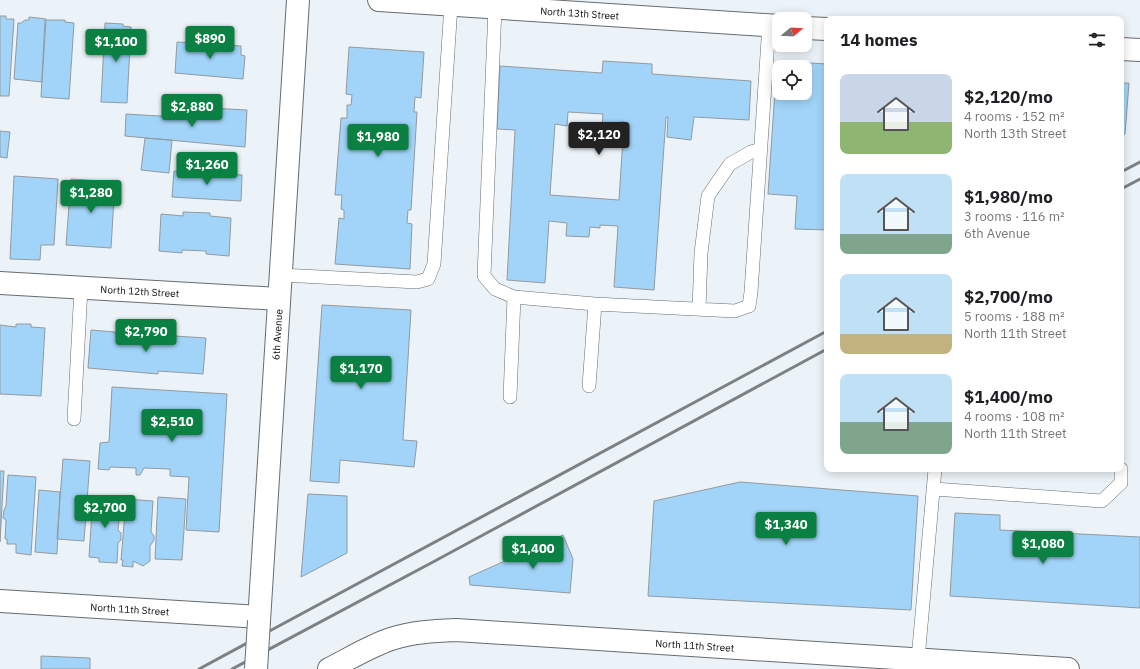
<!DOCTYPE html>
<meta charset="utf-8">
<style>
:root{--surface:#fff;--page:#f6f6f6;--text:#202124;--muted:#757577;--accent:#0b8043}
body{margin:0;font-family:"IBM Plex Sans",sans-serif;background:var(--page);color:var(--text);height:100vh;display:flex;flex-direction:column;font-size:15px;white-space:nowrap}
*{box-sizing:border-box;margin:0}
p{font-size:13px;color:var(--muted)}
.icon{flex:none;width:22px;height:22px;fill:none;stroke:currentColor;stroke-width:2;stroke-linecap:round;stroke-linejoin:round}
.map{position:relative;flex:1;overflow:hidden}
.details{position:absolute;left:824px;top:16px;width:300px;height:456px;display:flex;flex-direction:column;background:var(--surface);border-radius:8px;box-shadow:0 2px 10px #0003}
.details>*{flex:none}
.needle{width:26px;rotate:72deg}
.tools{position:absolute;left:772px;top:12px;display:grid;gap:8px}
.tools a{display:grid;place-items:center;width:40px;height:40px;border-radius:8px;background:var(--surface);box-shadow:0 2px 10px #0003;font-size:20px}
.price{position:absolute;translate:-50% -34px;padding:0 9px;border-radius:4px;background:var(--accent);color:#fff;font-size:13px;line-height:26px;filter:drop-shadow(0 1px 2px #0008)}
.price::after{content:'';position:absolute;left:50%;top:24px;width:12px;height:9px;margin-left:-6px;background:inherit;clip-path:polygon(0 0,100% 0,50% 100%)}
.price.selected{background:#222;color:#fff}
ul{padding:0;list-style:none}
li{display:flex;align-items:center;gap:12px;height:100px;padding:0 16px}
li span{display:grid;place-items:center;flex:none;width:112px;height:80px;border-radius:8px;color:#555}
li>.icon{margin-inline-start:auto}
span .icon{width:48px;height:48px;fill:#fffc;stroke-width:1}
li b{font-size:17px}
h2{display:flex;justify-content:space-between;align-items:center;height:48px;padding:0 16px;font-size:17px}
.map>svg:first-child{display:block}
.building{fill:#a1d4f8;stroke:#939a9f;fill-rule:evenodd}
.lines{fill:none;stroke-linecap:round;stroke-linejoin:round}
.lane-casing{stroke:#666c70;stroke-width:14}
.street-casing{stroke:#666c70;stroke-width:24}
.lane{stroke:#fff;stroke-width:13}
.street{stroke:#fff;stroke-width:22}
.rail{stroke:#7c8184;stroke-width:3}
.street-bridge-casing{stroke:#666c70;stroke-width:24;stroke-linecap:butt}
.street-bridge{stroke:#fff;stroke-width:22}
.labels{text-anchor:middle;stroke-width:3;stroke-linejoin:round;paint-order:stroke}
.street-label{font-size:10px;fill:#0a0c0e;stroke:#fff}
</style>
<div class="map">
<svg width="1140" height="669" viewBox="0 0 1140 669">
<rect width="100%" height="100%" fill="#ecf3f8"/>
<!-- building -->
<path class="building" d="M0 16H6V19H14L9 96H0Z
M29 17 46 19 42 82 14 79 18 23H21L25 20H29Z
M45 20H65V22L74 23 69 99 41 97Z
M105 23 123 24V26L131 27 127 103 101 102Z
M177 42 241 46V55L245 56 243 79 175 73Z
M349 47 424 52 421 98 415 97 414 112H417L411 210H408L407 223 412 224 410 269 335 264 339 218 344 219V210L341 209 342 195H335L341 118H347V105H351L352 95 346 94Z
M603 61 652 64V74L751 81 749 120 694 117 691 140 667 137 668 117H666L654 290 614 287 618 226 600 225V228L590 227 589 237 566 236 567 223 549 221 545 283 507 280 515 130 497 129 500 66 602 73ZM568 112 603 114 602 128 619 130 620 122H624L619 200 550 195 555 124 567 126Z
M777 61 827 64V230L795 229 797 196 768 194ZM779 67H805V93H779Z
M1121 83H1129L1125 134 1121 136Z
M210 108 247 110 245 147 125 136 126 114 210 119Z
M0 131 10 132 7 158 0 157Z
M145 138 172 140 169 173 141 170Z
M174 171 204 173V177L212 178V173L242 175 241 201 172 197Z
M14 176 58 179 54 245H41L40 260 10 259Z
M71 179 115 182 111 248 66 245Z
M183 212 210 213V216L231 218 229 256 206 254V251L182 250V253L159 251 161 214 183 216Z
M322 305 411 310 403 440 417 441 414 467 340 460 339 483 310 481Z
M16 324H31V327L45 328 41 396 0 394V325L16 327Z
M91 330 115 332V334L159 338V335L206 338 203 374 158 371V374L88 368Z
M112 387 227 394 219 532 186 530 189 477 170 476V469L144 468 140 475H136V468L110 467 109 470 98 469 100 443 109 442Z
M63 459 90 461 84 541 57 539Z
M0 471H4L0 542Z
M8 475 36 477 31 555 16 553V544H7V539H5L6 520 3 518 4 510 6 506Z
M740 482 918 496 911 610 648 596 654 501Z
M39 490 60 492 57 554 35 552Z
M308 494 347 496V553L301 577Z
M93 496 121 498 118 530 121 533V540L118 543 117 563 99 562V558L89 557Z
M158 497 186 499 182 560 155 559Z
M126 499 153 501 151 532 154 536V540L150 546V561L143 566 133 561V567L122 566 123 560H121Z
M955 513 1000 515V530L1140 537V608L950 596Z
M563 535 573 559 570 593 470 585 469 577Z
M41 656 90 658V669H41Z"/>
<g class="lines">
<!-- lane casing -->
<g class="lane-casing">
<path id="lane" d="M495 8 484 276 495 289 514 297 595 304 735 311 749 306 751 292 769 25
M281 275 417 282 428 279 434 264 451 5
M699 309 701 253 708 196 730 164 751 152 761 149
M589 386 595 304
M510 397 514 297
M74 419 81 288
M934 489 1102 501 1121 483V469
M918 659 935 469"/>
</g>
<!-- street casing -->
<g class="street-casing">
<g id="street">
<path id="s1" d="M379 0 779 26"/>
<path d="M805 28 827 29"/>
<path d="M1121 49 1140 50"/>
<path id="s2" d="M0 283 279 299"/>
<path id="s3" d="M0 601 259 617"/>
<path id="s4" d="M259 621 298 0"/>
<path id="s5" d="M329 669C349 659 370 646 391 639 412 632 434 631 456 630L1068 669"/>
</g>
</g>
<!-- lane -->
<use href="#lane" class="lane"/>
<!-- street -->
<use href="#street" class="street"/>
<!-- rail -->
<path class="rail" d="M1121 172 1140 162
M1121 189 1140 179
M199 669 827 331
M232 669 433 562 827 349"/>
<!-- street-bridge casing -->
<g class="street-bridge-casing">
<path id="street-bridge" d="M256 669 259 621"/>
</g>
<!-- street-bridge -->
<use href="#street-bridge" class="street-bridge"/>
</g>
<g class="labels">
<!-- street labels -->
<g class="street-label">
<text dy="4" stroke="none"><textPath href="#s1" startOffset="201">North 13th Street</textPath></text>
<text dy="4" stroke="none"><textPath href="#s2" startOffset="140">North 12th Street</textPath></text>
<text dy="4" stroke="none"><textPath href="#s4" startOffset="287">6th Avenue</textPath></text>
<text dy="4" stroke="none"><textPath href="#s3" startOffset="130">North 11th Street</textPath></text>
<text dy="4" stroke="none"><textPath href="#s5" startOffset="374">North 11th Street</textPath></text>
</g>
</g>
</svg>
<div class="tools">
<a><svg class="needle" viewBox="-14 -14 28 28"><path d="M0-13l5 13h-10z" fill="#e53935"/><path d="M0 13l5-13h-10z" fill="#757577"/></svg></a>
<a><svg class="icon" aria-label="locate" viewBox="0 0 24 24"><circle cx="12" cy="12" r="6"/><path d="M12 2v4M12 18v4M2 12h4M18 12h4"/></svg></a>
</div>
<b class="price" style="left:210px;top:60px">$890</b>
<b class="price" style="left:116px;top:63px">$1,100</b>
<b class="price" style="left:192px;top:128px">$2,880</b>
<b class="price selected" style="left:599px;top:156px">$2,120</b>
<b class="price" style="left:378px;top:158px">$1,980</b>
<b class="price" style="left:207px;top:186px">$1,260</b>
<b class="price" style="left:91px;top:214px">$1,280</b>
<b class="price" style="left:146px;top:353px">$2,790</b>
<b class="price" style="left:361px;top:390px">$1,170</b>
<b class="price" style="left:172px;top:443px">$2,510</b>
<b class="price" style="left:105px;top:529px">$2,700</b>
<b class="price" style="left:786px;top:546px">$1,340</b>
<b class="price" style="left:1043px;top:565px">$1,080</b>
<b class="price" style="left:533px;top:570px">$1,400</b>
<section class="details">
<h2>14 homes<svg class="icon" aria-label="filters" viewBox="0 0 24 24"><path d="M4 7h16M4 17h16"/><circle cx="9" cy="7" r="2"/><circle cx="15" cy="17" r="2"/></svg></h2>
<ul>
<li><span style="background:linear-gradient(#c9d6e8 60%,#8fb573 0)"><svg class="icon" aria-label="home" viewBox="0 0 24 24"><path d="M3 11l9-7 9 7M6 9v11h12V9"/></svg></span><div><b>$2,120/mo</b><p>4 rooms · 152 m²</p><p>North 13th Street</p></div></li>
<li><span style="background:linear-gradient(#bfe0f5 75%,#7fa58c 0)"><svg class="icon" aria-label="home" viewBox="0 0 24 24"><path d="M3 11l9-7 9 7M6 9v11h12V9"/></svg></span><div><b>$1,980/mo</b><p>3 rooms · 116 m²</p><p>6th Avenue</p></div></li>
<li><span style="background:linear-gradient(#bfe0f5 75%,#c2b280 0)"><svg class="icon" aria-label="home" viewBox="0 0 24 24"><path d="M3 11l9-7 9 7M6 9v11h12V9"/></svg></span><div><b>$2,700/mo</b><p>5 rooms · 188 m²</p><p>North 11th Street</p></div></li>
<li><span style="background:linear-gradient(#bfe0f5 60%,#7fa58c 0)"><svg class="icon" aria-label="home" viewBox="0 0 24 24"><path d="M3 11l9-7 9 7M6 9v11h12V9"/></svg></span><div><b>$1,400/mo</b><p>4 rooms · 108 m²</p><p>North 11th Street</p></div></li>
</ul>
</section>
</div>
